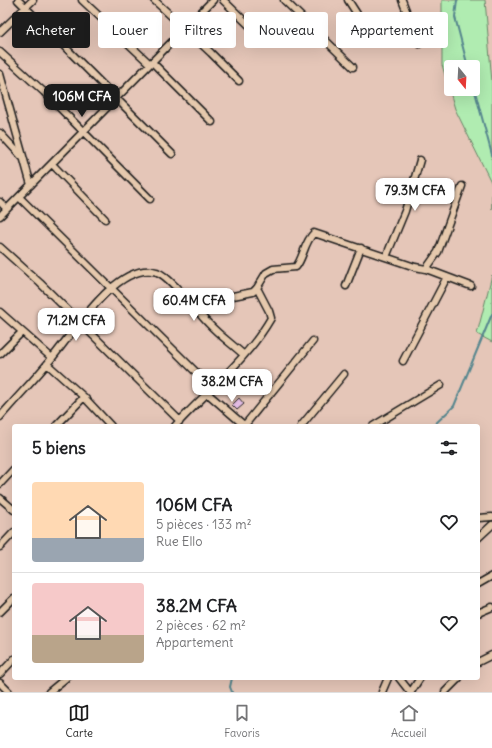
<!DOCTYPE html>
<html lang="fr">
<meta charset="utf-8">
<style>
:root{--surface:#fff;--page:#f6f6f6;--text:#202124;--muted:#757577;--line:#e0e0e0;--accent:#1c1c1c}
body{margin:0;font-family:Delius,sans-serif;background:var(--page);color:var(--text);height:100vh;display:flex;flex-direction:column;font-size:15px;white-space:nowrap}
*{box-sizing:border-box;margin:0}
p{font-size:13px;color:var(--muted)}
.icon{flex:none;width:22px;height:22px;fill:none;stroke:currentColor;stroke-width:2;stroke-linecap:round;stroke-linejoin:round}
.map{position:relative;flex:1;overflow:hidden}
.details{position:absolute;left:12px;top:424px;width:468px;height:256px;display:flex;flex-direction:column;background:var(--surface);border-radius:4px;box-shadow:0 4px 16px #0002}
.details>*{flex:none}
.hud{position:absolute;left:12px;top:12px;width:468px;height:36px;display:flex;gap:8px}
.needle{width:26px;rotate:162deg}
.fabs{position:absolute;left:444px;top:60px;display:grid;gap:8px}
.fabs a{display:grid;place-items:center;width:36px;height:36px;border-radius:4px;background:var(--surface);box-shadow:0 4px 16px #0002;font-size:20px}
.price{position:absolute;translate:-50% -34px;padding:0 9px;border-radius:8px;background:#fff;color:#222;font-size:13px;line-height:26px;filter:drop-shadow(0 1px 2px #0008)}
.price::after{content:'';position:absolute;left:50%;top:24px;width:12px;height:9px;margin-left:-6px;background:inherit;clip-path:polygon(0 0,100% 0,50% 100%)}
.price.selected{background:var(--accent);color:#fff}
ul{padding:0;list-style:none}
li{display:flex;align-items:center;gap:12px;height:100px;padding:0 20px}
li+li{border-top:1px solid var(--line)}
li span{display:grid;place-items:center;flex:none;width:112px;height:80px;border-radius:4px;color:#555}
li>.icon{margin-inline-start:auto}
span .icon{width:48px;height:48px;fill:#fffc;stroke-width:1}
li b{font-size:17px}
h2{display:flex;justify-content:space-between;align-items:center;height:48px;padding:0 20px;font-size:17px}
.pill{padding:0 14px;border-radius:4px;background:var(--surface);box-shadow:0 4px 16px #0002;font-size:14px;line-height:36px}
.pill.selected{background:var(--accent);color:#fff}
.tab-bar{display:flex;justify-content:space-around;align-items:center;height:56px;border-top:1px solid var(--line);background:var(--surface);font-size:11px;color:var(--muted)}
.tab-bar a{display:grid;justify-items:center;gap:2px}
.tab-bar .selected{color:var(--accent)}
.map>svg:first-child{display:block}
.green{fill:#b0ecb1;stroke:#668466;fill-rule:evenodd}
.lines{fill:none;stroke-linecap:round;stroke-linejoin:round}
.stream{stroke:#56868e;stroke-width:2}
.building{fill:#e3bce4;stroke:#1c1c1c}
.minor-casing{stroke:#1c1c1c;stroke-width:9}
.minor{stroke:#e6c9ad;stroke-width:6}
</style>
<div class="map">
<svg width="492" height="692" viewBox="0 0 492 692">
<rect width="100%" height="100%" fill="#e5c6b8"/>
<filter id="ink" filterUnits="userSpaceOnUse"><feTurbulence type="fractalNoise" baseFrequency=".025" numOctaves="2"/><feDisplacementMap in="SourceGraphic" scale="8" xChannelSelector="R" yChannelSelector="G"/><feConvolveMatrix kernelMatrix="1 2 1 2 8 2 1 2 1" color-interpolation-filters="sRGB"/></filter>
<g filter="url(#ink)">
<!-- green -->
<path class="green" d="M442 0H485L492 82V209V184L455 109 442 65ZM451 67H473V89H451Z
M492 275V342L477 334Z"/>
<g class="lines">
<!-- stream -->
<path class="stream" d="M457 0 455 17 468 67
M473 84 492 155
M433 426 454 406 492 314
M232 678 230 687 232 692"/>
</g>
<!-- building -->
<path class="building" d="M239 398 244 404 237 410 232 405Z"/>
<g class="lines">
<!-- minor casing -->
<g class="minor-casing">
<path id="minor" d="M18 0 172 154
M82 0 150 64
M154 0 211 53 239 81
M223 0 257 33
M284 0 353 67
M348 0 366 28
M402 0 419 44
M0 32 33 0
M0 52 44 92 150 199
M152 62 212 122
M0 74 31 185
M0 133 22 157
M52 164 105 219
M19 197 212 388
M0 202 7 209
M0 216 213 0
M0 247 40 283 180 421
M386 257 405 211 420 160
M426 269 438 252 462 186
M346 286 361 248
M0 312 52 358
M199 313 223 298 253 292 257 288 266 273 273 269 296 267C304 257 304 242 314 233L415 267 426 269 471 286
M0 354 22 332
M403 361 447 277
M47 364 84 397 111 426
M207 393 245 426
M0 417C17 397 36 378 52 358 74 332 118 260 157 272 171 277 196 311 208 323 219 335 232 344 244 355
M56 426 84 397
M175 426C207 391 247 360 271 318L269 311 257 288
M244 426 313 341
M301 426 344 374
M373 426 441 385
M0 484 14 469
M0 498 14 510
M478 518 492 517
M478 538 492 525
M0 547 14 532
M478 584 492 576
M0 612 14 598
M478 613 492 607
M478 662 492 655
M0 674 14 659
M399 678 410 692
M0 683 9 692
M49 692 66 678
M382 692 388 678
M411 692 420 678
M445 692 459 678"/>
</g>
<!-- minor -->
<use href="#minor" class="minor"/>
</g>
</g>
</svg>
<div class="fabs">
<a><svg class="needle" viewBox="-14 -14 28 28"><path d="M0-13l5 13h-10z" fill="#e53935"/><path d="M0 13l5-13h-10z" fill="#757577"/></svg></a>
</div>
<b class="price selected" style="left:82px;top:118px">106M CFA</b>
<b class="price" style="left:415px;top:212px">79.3M CFA</b>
<b class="price" style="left:194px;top:322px">60.4M CFA</b>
<b class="price" style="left:76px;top:342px">71.2M CFA</b>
<b class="price" style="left:232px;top:403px">38.2M CFA</b>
<div class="hud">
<a class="pill selected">Acheter</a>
<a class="pill">Louer</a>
<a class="pill">Filtres</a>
<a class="pill">Nouveau</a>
<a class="pill">Appartement</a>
</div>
<section class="details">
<h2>5 biens<svg class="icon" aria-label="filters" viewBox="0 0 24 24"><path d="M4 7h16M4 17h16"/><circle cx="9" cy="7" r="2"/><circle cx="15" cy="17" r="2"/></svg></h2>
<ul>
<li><span style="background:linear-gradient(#ffd9b3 70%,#9aa5b1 0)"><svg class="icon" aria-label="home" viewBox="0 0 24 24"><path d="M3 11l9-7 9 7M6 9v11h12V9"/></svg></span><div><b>106M CFA</b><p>5 pièces · 133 m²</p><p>Rue Ello</p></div><svg class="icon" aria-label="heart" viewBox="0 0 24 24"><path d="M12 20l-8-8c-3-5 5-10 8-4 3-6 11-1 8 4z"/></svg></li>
<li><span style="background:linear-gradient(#f6c9c9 65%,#b9a48a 0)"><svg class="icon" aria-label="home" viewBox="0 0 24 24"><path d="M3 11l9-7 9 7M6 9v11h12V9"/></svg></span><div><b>38.2M CFA</b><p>2 pièces · 62 m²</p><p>Appartement</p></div><svg class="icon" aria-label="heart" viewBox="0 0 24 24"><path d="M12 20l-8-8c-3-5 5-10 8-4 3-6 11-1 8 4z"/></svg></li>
</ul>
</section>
</div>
<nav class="tab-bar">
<a class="selected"><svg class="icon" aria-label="map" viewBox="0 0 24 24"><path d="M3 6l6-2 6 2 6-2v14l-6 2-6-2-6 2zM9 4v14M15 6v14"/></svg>Carte</a>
<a><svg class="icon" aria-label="saved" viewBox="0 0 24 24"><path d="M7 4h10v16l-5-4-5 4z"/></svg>Favoris</a>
<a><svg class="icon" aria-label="home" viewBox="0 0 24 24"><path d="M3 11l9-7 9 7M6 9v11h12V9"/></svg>Accueil</a>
</nav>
